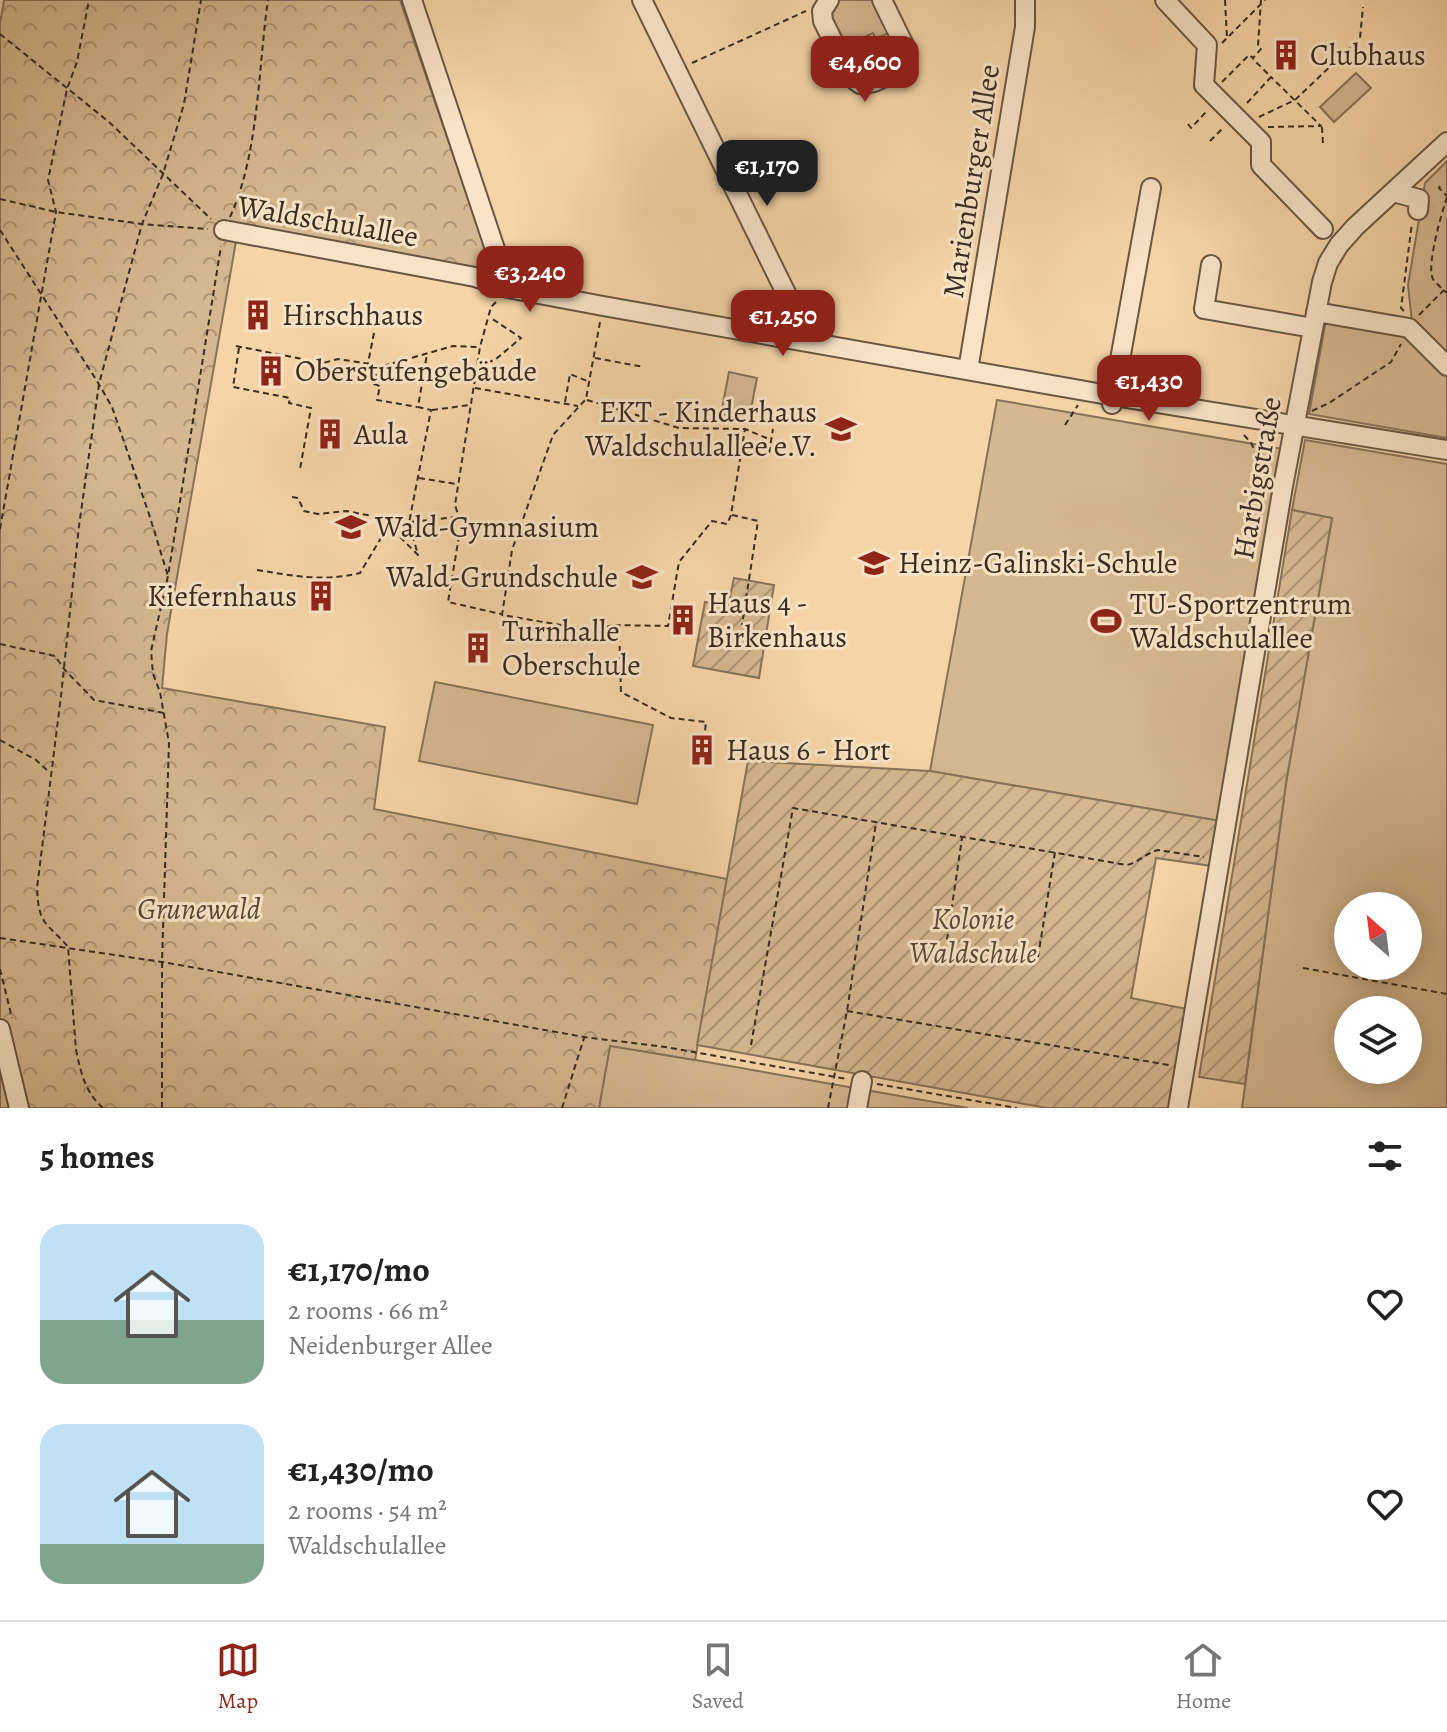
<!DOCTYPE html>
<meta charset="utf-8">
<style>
:root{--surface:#fff;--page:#f2f2f2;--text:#222;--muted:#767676;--line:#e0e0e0;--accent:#8f2418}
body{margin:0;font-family:Alegreya,serif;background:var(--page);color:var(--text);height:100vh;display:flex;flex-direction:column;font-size:30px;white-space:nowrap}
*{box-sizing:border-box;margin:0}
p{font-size:26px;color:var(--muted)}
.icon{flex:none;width:44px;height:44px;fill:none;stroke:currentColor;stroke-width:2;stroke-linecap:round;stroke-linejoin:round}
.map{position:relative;height:1108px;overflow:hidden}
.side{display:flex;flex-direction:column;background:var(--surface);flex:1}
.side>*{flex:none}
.needle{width:52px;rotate:332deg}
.controls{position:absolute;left:1334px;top:892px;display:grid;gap:16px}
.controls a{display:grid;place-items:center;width:88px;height:88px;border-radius:50%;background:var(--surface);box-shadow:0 4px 20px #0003;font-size:40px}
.price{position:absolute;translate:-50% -68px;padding:0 18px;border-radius:16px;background:var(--accent);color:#fff;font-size:26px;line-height:52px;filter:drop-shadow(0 2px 4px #0008)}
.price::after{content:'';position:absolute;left:50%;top:48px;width:24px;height:18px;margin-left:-12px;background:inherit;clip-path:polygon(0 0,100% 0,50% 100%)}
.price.active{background:#222;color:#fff}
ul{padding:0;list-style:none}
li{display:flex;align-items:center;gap:24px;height:200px;padding:0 40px}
li span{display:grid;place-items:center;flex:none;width:224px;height:160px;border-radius:24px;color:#555}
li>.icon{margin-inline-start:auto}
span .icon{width:96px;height:96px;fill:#fffc;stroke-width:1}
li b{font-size:34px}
h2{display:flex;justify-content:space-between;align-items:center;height:96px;padding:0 40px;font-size:34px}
.dock{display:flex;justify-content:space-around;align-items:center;height:112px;border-top:2px solid var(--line);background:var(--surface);font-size:22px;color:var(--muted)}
.dock a{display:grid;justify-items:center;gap:4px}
.dock .active{color:var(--accent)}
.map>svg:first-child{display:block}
.green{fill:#d5b790;stroke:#887258;stroke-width:2;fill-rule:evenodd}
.forest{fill:url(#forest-crowns);stroke:#887258;stroke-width:2}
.garden{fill:url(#garden-furrows);stroke:#887258;stroke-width:2}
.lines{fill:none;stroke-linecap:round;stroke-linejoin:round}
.minor-tunnel{stroke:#d0b28c;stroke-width:18;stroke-dasharray:18 9;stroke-linecap:butt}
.minor-casing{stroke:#695642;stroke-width:22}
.path{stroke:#3a2c20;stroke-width:2;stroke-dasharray:6 4;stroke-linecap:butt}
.minor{stroke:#f8e3c6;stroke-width:18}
.labels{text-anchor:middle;stroke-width:6;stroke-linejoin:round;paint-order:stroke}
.poi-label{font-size:30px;fill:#3a2c20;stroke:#f8e3c6;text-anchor:start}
.street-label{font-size:30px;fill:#3a2c20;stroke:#f8e3c6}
.park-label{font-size:30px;font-style:italic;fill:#594836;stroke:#f8e3c6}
</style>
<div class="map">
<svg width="1447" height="1108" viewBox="0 0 1447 1108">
<defs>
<pattern id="forest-crowns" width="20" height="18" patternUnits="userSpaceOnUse" patternTransform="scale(2)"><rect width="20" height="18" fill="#d5b790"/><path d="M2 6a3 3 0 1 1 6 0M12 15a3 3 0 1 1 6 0" fill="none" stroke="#ae9575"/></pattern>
<pattern id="garden-furrows" width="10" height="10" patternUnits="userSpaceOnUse" patternTransform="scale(2)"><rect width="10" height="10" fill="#d5b790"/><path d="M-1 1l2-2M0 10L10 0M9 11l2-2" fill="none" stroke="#ae9575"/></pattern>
</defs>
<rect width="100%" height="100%" fill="#f5d4a7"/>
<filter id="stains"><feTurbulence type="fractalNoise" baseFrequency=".0025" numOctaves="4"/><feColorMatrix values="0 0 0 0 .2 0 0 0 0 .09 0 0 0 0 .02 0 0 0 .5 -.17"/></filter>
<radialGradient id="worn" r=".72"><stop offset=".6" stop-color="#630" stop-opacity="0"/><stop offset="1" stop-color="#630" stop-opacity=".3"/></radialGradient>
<!-- green -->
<path class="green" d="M839 0H877L893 31 876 39 873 33 858 40 861 46 844 54 831 15 834 6Z
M895 35 900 50 896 64 867 77 858 73 846 58Z
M1356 73 1371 88 1334 122 1320 107Z
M1447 161V357L1412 322 1408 285 1425 183Z
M1326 320 1406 333 1447 374V438L1309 414Z
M729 372 757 378 749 419 721 414Z
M997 400 1283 449 1220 821 930 771Z
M1305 440 1447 464V1108H1242L1286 783 1332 518 1292 510ZM1348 906H1408V966H1348ZM1348 1010H1408V1070H1348Z
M435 682 653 725 637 804 419 761Z
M610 1045 968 1108H599Z"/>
<!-- forest -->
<path class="forest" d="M4 0H400L485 248 488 271 238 230 167 634 162 688 385 727 374 809 727 879 695 1060 610 1046 599 1108H0V23Z"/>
<!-- garden -->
<path class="garden" d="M1292 510 1332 518 1286 783 1245 1084 1199 1077Z
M734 578 774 585 759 678 693 666 705 602 728 606Z
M748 761 930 771 1220 821 1212 866 1156 858 1131 998 1187 1009 1171 1108H1047L697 1045Z"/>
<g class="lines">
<!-- minor-tunnel -->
<path class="minor-tunnel" d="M1418 210 1447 215"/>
<!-- minor casing -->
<g class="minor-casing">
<path id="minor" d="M412 0 508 288
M642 0 810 342
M829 0 822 11 823 21 851 77 860 84 874 82 899 70 906 61 905 47 882 0
M1165 0 1207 45 1204 85 1261 142V165L1323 229
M1393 192 1419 199 1418 210
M224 230 475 277 508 288 603 306 1114 396 1447 450
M1211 265 1204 309 1313 328
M1316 312 1409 328 1447 366
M968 370 1025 27V0
M1112 404 1151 188
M0 1029 19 1108
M857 1108 862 1081
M1178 1108 1283 486 1322 282 1328 263 1339 245 1355 227 1447 142"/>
</g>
<!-- path -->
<path class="path" d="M1225 0 1227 38
M0 34 109 122 211 219
M1222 43 1265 0
M692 63 806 11
M1222 82 1249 55 1253 58 1261 49 1258 46 1261 0
M1247 103 1271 77 1253 59
M1259 117 1295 100 1360 38 1363 7
M1188 124 1191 128 1206 112
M1268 127 1321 126 1271 77
M1322 127 1323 144
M1210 141 1223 128
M1440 186 1439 188 1447 196
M1447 197C1442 212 1426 266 1433 279 1436 284 1443 289 1447 293
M0 199 56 212 142 224 208 229
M230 217C259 154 258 69 268 0
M0 230 97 381 112 407 149 514 168 576
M496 302 491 307 480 347 455 505 461 524 448 602 501 614
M1404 311 1401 308 1412 223
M1419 315 1444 290
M600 322 586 399 553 435 512 550 502 615 596 631 612 625 668 626 679 562 712 521 727 524 731 515 745 429
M374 333 366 373 376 375 374 384 380 386 377 400 417 407
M236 346 323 363 338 359 383 366 453 346 479 347
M239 348 233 387 290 398 289 403 311 408 300 469
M595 358 644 367
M478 367 496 359 521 338 491 318
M475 388 578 406
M587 400 679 428 745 429 771 440
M565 402 570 374 587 381
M432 410 470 405
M1312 411 1329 403 1391 362 1401 344
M1065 425 1078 405
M1244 435 1251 443 1269 477
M769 453 773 429
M419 478 456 484
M292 497 298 498 304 511 318 514 346 511 409 523 431 410 418 407 427 354
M732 515 758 521 742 625
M411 522 456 517
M0 529 56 212 48 180 67 89 77 62 89 0
M393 530 418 555 410 526
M257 570C295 576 322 582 360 573L384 533 391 531 399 522
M619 626 621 692 671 718 706 722 704 740
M0 644 55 656 64 669 94 700 164 713
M0 740 36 760 49 772
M0 938 162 962 584 1037 665 1047 847 1079
M947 940 962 838
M1038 957 1055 852
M1303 968 1447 994
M0 969 12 1018
M847 1011 1169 1065
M751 1045 793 808 1127 865C1139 862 1146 853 1158 850L1204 857
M877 1084 1017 1108
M103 1108C85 1092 81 1073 76 1050L68 947C62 939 55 934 49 927 38 916 38 903 37 888L61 696 79 526 99 384 142 224 163 174 184 104 201 0
M162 1108V962L169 743 160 692 153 674 151 651 168 576 221 246
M562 1108 584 1038
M828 1108 847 1011 876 823"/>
<!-- minor -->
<use href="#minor" class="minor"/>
</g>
<!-- icons -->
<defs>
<g id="building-bare" transform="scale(2.4)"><path d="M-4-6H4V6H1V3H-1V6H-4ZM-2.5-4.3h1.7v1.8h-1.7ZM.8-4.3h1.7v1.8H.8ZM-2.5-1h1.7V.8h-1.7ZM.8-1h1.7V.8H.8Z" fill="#8f2418" stroke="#f8e3c6" stroke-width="2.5" paint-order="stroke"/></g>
<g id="school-bare" transform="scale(2.4)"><path d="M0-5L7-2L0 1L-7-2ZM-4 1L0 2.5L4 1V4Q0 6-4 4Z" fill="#8f2418" stroke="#f8e3c6" stroke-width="2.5" paint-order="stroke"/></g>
<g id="stadium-bare" transform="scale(2.4)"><path d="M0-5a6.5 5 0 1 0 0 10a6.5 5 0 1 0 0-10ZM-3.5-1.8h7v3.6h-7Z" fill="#8f2418" stroke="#f8e3c6" stroke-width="2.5" paint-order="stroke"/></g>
</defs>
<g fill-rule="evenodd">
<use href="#building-bare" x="1286" y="55"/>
<use href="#building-bare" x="258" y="315"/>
<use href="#building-bare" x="271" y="371"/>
<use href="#school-bare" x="841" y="429"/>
<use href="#building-bare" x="330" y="434"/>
<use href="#school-bare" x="351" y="527"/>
<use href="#school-bare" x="874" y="563"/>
<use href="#school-bare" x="642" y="577"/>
<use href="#building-bare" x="321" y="596"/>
<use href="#building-bare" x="683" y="620"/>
<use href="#stadium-bare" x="1106" y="621"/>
<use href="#building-bare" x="478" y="648"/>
<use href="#building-bare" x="702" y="750"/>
</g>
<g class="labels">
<!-- poi labels -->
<g class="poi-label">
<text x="1310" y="65">Clubhaus</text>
<text x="282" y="325">Hirschhaus</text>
<text x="295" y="381">Oberstufengebäude</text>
<text x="817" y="422" text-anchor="end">EKT - Kinderhaus<tspan x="817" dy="34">Waldschulallee e.V.</tspan></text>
<text x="354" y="444">Aula</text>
<text x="375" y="537">Wald-Gymnasium</text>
<text x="898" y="573">Heinz-Galinski-Schule</text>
<text x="618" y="587" text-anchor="end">Wald-Grundschule</text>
<text x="297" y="606" text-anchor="end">Kiefernhaus</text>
<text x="707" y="613">Haus 4 -<tspan x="707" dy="34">Birkenhaus</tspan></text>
<text x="1130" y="614">TU-Sportzentrum<tspan x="1130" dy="34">Waldschulallee</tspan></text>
<text x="502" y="641">Turnhalle<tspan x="502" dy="34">Oberschule</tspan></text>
<text x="726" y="760">Haus 6 - Hort</text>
</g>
<!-- street labels -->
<g class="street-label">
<text transform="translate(971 181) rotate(-81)" y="10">Marienburger Allee</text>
<text transform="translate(328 221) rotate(10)" y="10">Waldschulallee</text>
<text transform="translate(1257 478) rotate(-80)" y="10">Harbigstraße</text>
</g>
<!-- park labels -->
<g class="park-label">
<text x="199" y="919">Grunewald</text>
<text x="973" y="929">Kolonie<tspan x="973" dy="34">Waldschule</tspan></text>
</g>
</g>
<rect width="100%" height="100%" filter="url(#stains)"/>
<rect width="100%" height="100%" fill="url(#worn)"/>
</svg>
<div class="controls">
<a><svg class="needle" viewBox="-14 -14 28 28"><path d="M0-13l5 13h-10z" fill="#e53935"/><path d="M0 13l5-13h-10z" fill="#767676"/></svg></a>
<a><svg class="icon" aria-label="layers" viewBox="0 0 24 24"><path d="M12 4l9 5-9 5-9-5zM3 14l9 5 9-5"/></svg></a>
</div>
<b class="price" style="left:865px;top:104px">€4,600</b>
<b class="price active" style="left:767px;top:208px">€1,170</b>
<b class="price" style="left:530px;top:314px">€3,240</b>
<b class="price" style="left:783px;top:358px">€1,250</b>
<b class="price" style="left:1149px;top:423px">€1,430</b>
</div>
<section class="side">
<h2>5 homes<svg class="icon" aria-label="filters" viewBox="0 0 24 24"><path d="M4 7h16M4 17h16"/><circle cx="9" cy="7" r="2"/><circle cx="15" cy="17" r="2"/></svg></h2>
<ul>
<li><span style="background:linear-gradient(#bfe0f5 60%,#7fa58c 0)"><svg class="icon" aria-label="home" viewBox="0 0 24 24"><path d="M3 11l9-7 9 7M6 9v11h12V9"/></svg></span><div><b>€1,170/mo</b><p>2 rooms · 66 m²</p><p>Neidenburger Allee</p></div><svg class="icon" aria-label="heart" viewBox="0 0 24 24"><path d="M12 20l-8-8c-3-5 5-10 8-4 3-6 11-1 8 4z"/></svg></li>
<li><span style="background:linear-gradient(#bfe0f5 75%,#7fa58c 0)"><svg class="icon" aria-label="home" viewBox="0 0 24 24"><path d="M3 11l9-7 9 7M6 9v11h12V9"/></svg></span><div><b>€1,430/mo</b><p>2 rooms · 54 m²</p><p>Waldschulallee</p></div><svg class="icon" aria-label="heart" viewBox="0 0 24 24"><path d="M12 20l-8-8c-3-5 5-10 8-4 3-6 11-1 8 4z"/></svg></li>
</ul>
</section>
<nav class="dock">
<a class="active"><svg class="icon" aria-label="map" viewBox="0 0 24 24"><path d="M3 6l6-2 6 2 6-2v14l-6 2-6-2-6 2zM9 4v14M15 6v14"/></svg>Map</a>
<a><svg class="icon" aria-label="saved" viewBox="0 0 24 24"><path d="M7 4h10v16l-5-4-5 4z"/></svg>Saved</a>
<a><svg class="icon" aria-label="home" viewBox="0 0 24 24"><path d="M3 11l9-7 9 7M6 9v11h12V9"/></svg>Home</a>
</nav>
